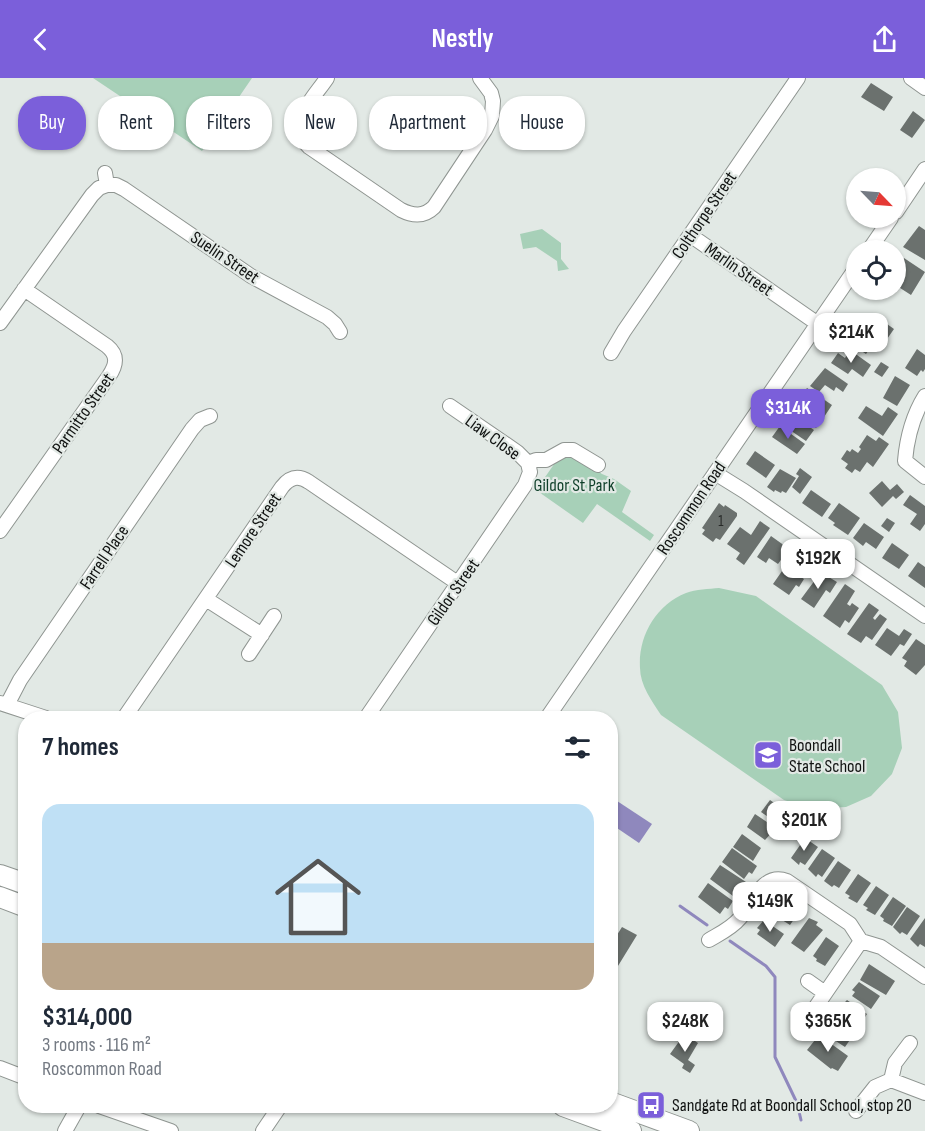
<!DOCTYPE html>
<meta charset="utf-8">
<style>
:root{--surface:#fff;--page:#f2f2f3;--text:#1f2937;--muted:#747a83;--line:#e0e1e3;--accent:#7b5fda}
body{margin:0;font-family:"Sofia Sans Condensed",sans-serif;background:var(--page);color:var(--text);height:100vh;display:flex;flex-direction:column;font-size:22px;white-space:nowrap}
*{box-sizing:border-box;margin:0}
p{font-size:20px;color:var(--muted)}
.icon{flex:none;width:33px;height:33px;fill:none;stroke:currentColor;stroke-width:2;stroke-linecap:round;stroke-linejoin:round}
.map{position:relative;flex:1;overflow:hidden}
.drawer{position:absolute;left:18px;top:633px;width:600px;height:402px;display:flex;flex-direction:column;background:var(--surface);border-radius:24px;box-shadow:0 2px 4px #0004}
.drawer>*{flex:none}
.hud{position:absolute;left:18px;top:18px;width:600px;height:54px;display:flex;gap:12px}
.needle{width:39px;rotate:115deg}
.fabs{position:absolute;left:846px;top:90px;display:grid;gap:12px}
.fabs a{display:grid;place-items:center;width:60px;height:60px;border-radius:50%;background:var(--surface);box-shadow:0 2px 4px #0004;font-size:30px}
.price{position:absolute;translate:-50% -51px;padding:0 14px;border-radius:12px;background:#fff;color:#222;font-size:20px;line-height:39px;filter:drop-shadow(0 2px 3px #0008)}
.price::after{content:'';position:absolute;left:50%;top:36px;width:18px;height:14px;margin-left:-9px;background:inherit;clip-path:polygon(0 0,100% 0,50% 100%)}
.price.on{background:var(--accent);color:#fff}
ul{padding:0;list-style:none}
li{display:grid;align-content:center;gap:12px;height:318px;padding:0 24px}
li+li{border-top:2px solid var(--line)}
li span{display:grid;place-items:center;height:186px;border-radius:18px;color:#555}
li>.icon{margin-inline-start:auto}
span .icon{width:108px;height:108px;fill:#fffc;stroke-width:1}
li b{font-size:26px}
h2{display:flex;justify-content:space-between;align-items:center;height:72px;padding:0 24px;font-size:26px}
.pill{padding:0 21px;border-radius:24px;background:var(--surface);box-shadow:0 2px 4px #0004;font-size:21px;line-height:54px}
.pill.on{background:var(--accent);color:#fff}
header{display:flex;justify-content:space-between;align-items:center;height:78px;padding:0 24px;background:var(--accent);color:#fff;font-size:27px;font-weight:700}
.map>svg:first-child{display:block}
.green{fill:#a7d0b8}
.water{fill:#8f88bd}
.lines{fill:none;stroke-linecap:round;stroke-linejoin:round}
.stream{stroke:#8f88bd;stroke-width:3}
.building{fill:#6b716e}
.minor-casing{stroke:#8f9591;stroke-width:16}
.highway-casing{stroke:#8f9591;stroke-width:22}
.minor{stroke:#fff;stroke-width:14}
.highway{stroke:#fff;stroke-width:20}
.labels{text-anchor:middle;stroke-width:4.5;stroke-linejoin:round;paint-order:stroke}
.number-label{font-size:15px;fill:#272a28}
.street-label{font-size:18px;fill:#101211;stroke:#e2e9e5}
.park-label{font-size:18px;fill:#0e3f29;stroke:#e2e9e5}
.poi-label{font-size:18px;fill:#101211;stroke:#e2e9e5;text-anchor:start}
</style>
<header><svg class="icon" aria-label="back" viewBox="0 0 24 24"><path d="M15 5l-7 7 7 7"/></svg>Nestly<svg class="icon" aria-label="share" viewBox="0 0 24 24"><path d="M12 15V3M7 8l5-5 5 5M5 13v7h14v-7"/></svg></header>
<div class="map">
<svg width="925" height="1053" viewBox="0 0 925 1053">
<rect width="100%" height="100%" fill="#e2e9e5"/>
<!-- green -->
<path class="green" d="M93 0H252L202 73Z
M542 151 561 165V181L569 191 558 193 557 183 536 169 523 171 520 156Z
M567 375 584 383 602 396 614 401 631 413 622 434 654 457 650 463 597 426 583 445 536 412 557 382Z
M719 510 756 518 882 607 898 634 902 670 892 696 871 718 846 729 812 731 784 722 661 637C652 623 640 607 640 590 638 558 656 527 686 515 696 511 709 511 719 510Z"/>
<!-- water -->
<path class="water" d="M611 719 652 746 639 765 611 746Z"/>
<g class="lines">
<!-- stream -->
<path class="stream" d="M680 828 707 847
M730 863 766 888 775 899V979L797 1025 801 1042"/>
</g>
<!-- building -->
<path class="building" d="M871 5 893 19 884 33 861 19Z
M913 33 925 42 912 60 900 52Z
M919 148 925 152V182L903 169Z
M904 180 925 194 911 217 897 208 905 196 897 190Z
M863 237 882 253 887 246 894 251 878 274 871 269 866 276 845 262Z
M917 271 925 277V291L923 294 921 292 917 298 905 290Z
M850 272 871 287 863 299 852 291 848 296 831 285 838 275 845 280Z
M881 284 889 289 882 299 874 294Z
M825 290 848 306 843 314 836 309 834 313 825 307 819 314 810 308Z
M895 298 910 307 897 328 883 320Z
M807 310 832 327 824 339 799 321Z
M798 323 823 340 816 350 790 333Z
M866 328 882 338 888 329 898 336 883 358 858 340Z
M789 335 814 352 806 363 781 346Z
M780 348 805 366 797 376 772 359Z
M867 357 876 363 879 359 889 366 873 389 867 384 860 394 855 391 852 395 845 390 848 386 841 381 847 372 850 374 852 371 858 375 861 371 859 369Z
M755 373 775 387 766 400 746 386Z
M800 390 812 399 800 416 792 409 799 398 796 396Z
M780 391 796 400 786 415 782 413 781 415 775 412 774 414 767 409Z
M882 403 890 412 897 406 904 414 896 421 893 418 882 429 869 415Z
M811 412 831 426 822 439 802 425Z
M910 417 925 428V446L920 453 910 446 917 436 903 427Z
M719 425 724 429 725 427 737 435V438L720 462 716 460 713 464 702 456 705 452 702 450Z
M839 425 860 440 848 457 833 447 835 445 828 440Z
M887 440 895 445 889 454 881 448Z
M760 443 770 450 744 487 736 481 740 475 727 466 740 449 751 457Z
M864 445 884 459 876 471 866 464 863 468 853 460Z
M771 458 785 468 782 472 786 475 778 486 769 480 766 485 757 479Z
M892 465 909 477 899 491 882 480Z
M796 473 803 479 802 481 804 482 806 479 815 485 808 495 805 493 801 499 804 501 799 509 796 507 789 517 773 506Z
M918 484 925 489V510L908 498Z
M818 498 824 502 827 498 837 504 830 515 826 512 814 530 801 521Z
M845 506 855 513 847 526 850 528 852 525 859 530 849 545 845 542 840 550 823 538Z
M869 525 879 532 873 540 875 542 880 536 887 541 872 562 866 558 861 565 847 556Z
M887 550 899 558 904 551 912 556 904 568 900 566 891 578 875 567Z
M916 561 925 567V587L916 597 904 588 907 583 902 580Z
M770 722 790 736 791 738 786 745 783 743 780 747 761 734Z
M755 736 776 750 765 762 747 749Z
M742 756 761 770 753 783 733 769Z
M805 760 818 769 805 787 800 784 799 787 791 780Z
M732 770 757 788 752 796 749 794 744 801 722 784Z
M822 771 835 780 822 799 818 796 816 799 808 791Z
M838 783 851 792 839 810 834 807 832 809 824 803Z
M720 787 746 804 740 812 737 811 733 818 710 801Z
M858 796 871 805 857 825 848 820 850 818 845 815Z
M708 805 733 823 728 831 725 829 720 836 698 819Z
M876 808 889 817 875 837 866 832 868 830 863 827Z
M893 819 906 828 892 848 883 843 884 841 880 838Z
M779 820 799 834 790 847 771 835 774 830 772 828Z
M907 829 920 838 907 857 902 854 900 856 893 849Z
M809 840 818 844 816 847 823 852 804 874 791 865Z
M925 840V869L920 866 918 869 910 861Z
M764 842 784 856 775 869 757 856 760 852 757 850Z
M622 849 637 857 610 901V868Z
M826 859 839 868 825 888 816 883 817 881 813 878Z
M869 886 895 903 886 917 860 902Z
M859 904 880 918 871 931 852 918 855 914 852 912Z
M847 922 867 936 859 949 840 936 843 931 840 929Z
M835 943 854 956 845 969 825 956 829 947 832 948Z
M819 957 848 978 838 993 832 990 831 991 807 972Z
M683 958 687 961 689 959 698 965 688 982 695 987 690 995 682 990 684 986 670 976Z"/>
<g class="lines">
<!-- minor casing -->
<g class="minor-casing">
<path id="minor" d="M327 0C313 21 285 46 309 69L401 132C413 138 424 139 434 129L485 52 492 38 493 23 491 15 480 0
M911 0 925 10
M107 107H116L124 111 251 198 327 239 335 246 340 254
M896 134 925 91
M690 157 818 246
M869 172 891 140
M0 245 92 117 99 110 107 107 105 95
M611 275 624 253 798 0
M925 318C912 339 907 359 905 383L925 399
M450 328 517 374 528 385 536 382H546L564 372H573L598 387
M715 395 744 413 925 538
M0 453 109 298C117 286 118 277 107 268L24 211
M206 521 262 557
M249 576 274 538
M0 625 46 640
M7 627 20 602 192 351 200 342 210 338
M124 640 282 409C290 399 298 397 309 404L459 506
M366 640 525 407 530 394 528 385
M547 640 856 190
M709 862C719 856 732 850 740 840 753 825 762 794 787 803L850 846 861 863 881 869 925 899
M808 903 825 915
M813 933 861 863
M0 990 26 1000
M891 1002 925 1015
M99 1028 171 1053
M856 1033 875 1009 891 1002 895 985 910 965
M65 1053 79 1028
M263 1053 280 1028"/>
</g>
<!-- highway casing -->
<g class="highway-casing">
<path id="highway" d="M0 797 26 806
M0 819 26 829
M610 1024 689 1053
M563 1028 631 1053"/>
</g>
<!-- minor -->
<use href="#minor" class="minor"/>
<!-- highway -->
<use href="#highway" class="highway"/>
</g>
<!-- icons -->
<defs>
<g id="school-square" transform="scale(1.5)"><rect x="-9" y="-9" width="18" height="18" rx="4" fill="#7b5fda" stroke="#e2e9e5"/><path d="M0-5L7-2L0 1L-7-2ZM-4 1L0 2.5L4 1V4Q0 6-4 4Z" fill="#fff"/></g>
<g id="bus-square" transform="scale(1.5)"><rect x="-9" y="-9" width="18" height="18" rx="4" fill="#7b5fda" stroke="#e2e9e5"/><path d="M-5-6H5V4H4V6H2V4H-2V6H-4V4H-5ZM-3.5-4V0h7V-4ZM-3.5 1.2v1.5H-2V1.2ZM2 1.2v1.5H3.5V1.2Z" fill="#fff"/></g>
</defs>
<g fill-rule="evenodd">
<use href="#school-square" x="768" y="677"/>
<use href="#bus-square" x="651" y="1027"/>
</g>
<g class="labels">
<!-- number labels -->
<g class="number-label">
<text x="721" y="448">1</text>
</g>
<!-- street labels -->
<g class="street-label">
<text transform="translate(704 137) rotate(-56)" y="6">Colthorpe Street</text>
<text transform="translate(225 179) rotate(34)" y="6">Suelin Street</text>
<text transform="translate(739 191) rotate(35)" y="6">Marlin Street</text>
<text transform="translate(83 335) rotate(-55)" y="6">Parmitto Street</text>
<text transform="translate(493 359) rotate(36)" y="6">Liaw Close</text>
<text transform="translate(691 430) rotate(-56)" y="6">Roscommon Road</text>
<text transform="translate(253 452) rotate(-56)" y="6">Lemore Street</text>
<text transform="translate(104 479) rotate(-56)" y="6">Farrell Place</text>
<text transform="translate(453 514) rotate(-55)" y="6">Gildor Street</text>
</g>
<!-- park labels -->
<g class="park-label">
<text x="574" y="413">Gildor St Park</text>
</g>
<!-- poi labels -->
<g class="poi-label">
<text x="789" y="673">Boondall<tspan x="789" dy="21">State School</tspan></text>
<text x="672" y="1033">Sandgate Rd at Boondall School, stop 20</text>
</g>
</g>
</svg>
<div class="fabs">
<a><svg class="needle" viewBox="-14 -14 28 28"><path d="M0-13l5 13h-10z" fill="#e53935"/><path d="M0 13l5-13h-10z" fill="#747a83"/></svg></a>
<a><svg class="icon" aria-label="locate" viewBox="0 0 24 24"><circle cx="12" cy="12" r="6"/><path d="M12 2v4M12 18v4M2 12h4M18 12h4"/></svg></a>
</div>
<b class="price" style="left:851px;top:286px">$214K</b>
<b class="price on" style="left:788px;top:362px">$314K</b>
<b class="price" style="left:818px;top:512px">$192K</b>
<b class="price" style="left:804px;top:774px">$201K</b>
<b class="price" style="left:770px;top:855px">$149K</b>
<b class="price" style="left:685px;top:975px">$248K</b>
<b class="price" style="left:828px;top:975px">$365K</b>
<div class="hud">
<a class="pill on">Buy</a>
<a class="pill">Rent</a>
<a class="pill">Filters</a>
<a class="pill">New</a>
<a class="pill">Apartment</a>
<a class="pill">House</a>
</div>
<section class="drawer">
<h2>7 homes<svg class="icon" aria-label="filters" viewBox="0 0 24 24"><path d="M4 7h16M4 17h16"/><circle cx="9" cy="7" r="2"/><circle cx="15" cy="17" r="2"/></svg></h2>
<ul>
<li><span style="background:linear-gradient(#bfe0f5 75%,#b9a48a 0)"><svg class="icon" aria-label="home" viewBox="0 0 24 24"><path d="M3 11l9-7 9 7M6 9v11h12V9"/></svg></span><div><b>$314,000</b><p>3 rooms · 116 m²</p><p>Roscommon Road</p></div></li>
</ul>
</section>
</div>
